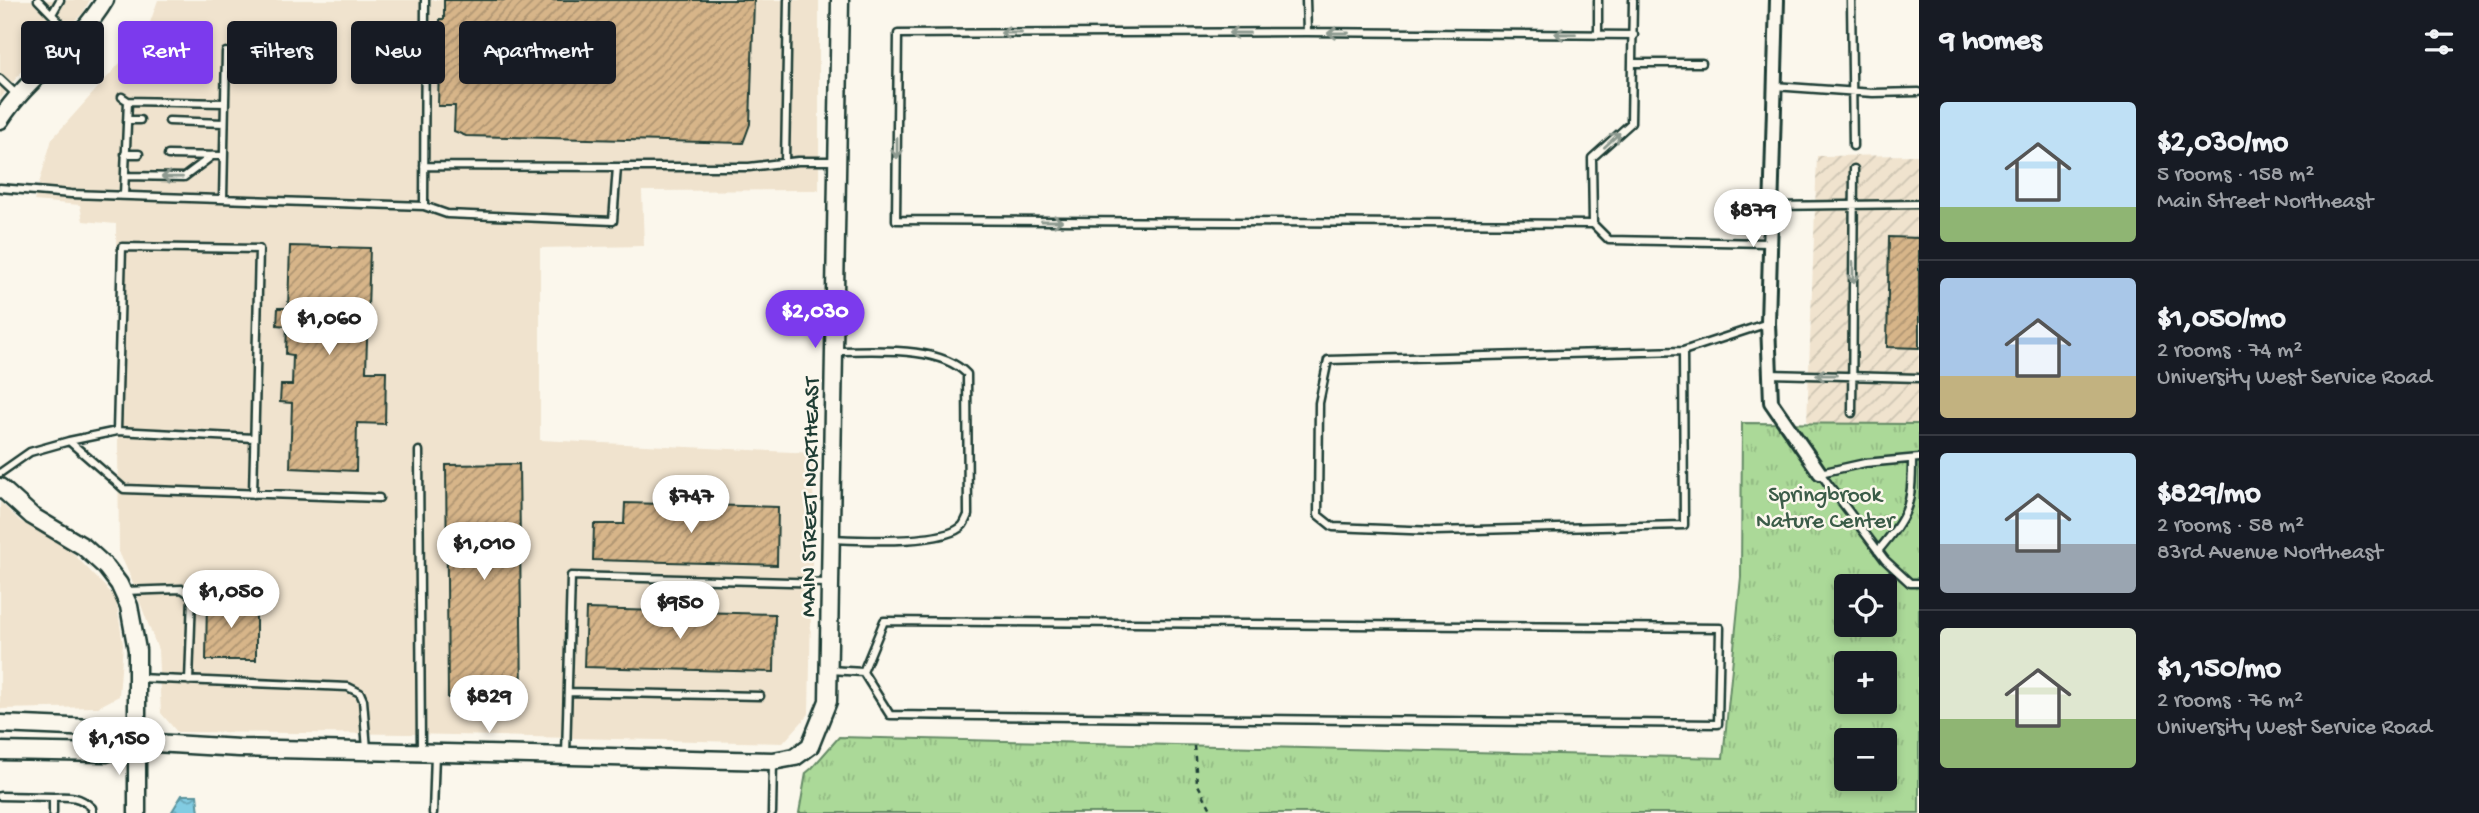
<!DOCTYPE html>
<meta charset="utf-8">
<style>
:root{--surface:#171b24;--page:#242831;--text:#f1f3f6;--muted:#9ea1a6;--line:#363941;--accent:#7c3aed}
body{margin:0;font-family:"Gochi Hand",sans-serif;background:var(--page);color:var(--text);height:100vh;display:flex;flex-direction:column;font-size:26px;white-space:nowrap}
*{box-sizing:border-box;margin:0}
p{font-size:23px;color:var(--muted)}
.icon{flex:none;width:38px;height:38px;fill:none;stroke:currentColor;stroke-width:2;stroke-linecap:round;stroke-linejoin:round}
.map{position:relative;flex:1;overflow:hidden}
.drawer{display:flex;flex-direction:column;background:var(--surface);width:560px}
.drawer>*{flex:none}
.banner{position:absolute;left:21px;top:21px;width:665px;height:63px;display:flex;gap:14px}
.tools{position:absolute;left:1834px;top:574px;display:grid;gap:14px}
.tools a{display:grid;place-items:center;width:63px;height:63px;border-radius:7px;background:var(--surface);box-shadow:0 4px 10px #0003;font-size:35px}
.price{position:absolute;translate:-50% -60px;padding:0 16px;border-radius:24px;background:#fff;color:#222;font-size:23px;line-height:46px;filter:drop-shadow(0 2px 4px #0008)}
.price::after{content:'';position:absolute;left:50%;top:42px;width:21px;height:16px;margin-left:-10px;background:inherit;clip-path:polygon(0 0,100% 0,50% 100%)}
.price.current{background:var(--accent);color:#fff}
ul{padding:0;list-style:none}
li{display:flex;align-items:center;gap:21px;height:175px;padding:0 21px}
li+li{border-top:2px solid var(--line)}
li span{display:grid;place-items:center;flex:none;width:196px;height:140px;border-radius:7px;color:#555}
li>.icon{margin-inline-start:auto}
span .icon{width:84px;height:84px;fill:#fffc;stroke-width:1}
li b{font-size:30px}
h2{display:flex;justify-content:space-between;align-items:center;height:84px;padding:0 21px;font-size:30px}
.pill{padding:0 24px;border-radius:7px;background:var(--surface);box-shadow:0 4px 10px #0003;font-size:24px;line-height:63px}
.pill.current{background:var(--accent);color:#fff}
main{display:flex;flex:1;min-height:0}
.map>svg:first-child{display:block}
.built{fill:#f0e3ce}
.industrial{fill:url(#industrial-furrows)}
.park{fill:url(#park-tufts);stroke:#658b66;stroke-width:2;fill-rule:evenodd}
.water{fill:url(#water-waves);stroke:#5a939c;stroke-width:2}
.building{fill:url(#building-hatch);stroke:#1f3d34;stroke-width:2}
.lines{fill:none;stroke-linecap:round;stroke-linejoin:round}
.service-casing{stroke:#1f3d34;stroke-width:11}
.minor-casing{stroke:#1f3d34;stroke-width:18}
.tertiary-casing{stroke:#1f3d34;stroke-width:21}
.path{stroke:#1f3d34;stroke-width:2.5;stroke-dasharray:5 5;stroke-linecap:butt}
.service{stroke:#fbf7ec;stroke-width:6}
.minor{stroke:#fbf7ec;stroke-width:12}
.tertiary{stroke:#fbf7ec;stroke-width:16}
.oneway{stroke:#8d9a90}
.labels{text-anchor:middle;stroke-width:5;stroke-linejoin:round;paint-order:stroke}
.park-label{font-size:23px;fill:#3b5c48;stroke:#fbf7ec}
.street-label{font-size:23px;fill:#1f3d34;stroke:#fbf7ec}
</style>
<main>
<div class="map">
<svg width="1919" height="813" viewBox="0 0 1919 813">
<defs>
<pattern id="industrial-furrows" width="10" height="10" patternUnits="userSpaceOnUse" patternTransform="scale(1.75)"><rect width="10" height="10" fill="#f0e3ce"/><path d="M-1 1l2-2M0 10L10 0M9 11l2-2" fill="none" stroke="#cdc4b2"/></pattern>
<pattern id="park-tufts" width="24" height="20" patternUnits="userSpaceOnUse" patternTransform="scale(1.75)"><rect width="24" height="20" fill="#abd998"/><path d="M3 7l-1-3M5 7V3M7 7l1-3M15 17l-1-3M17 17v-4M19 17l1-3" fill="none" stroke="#93bb84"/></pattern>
<pattern id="water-waves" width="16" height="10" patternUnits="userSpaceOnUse" patternTransform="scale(1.75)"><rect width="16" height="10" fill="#82cce2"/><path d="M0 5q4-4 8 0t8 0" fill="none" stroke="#6aa7b8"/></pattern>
<pattern id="building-hatch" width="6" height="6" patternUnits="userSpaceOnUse" patternTransform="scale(1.75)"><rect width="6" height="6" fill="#d7b589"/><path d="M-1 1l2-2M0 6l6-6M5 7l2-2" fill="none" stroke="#ae9471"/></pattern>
</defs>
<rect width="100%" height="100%" fill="#fbf7ec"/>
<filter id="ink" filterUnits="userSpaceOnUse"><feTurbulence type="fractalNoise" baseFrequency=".0143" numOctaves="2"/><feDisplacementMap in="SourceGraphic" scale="14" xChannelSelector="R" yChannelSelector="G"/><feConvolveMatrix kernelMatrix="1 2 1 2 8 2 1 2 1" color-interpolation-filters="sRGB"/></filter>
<g filter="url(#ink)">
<!-- built -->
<path class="built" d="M0 0H90L83 13 24 68 0 99Z
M158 0H819V190L642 191 644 246 540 248V440L814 453 809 714 783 743 410 734 177 732 161 713 158 650 130 576 119 552 116 224 83 221 80 205 34 201 52 139 146 34Z
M0 502 20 521 68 548 116 598 123 644 119 696 98 707 0 709Z"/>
<!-- industrial -->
<path class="industrial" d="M1919 155V424L1807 423 1817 156Z"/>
<!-- park -->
<path class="park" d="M1742 423 1919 424V813H799L806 773 812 768 839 737 1723 758 1741 577ZM1846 586H1885V625H1846ZM1846 663H1885V702H1846ZM1846 740H1885V779H1846Z"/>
<!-- water -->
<path class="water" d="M182 795H197L199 813H171Z"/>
<!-- building -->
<path class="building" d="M444 0H754L750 124 743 143 466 136 454 131 455 106H438L440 19H444Z
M1889 237 1919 238V348L1887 347Z
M290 246 370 248 366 371H386L385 424 357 423 356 471 290 468 292 403 280 402 281 385H292L293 355 286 354 287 326 277 325 278 308H288Z
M519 464 522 698H448L446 465Z
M625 503 778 507 777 565 593 560 594 524H624Z
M207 599H256V660H206Z
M586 609 775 614 774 672 584 667Z"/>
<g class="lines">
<!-- service casing -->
<g class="service-casing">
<path id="service" d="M38 0 74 37
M1306 0 1307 32
M1598 0V35
M1851 0 1853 146
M52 14 60 0
M1634 35 1307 32 898 34 896 220 1593 224 1609 240 1769 243
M1632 63H1702
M0 79 17 95
M1774 86 1873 93 1919 92
M122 97 128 101 124 195
M128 101 224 103
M127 120H140
M169 121 224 123
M125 154H139
M168 155 223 156
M785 162 788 0
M424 166 617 167
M125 176 184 177 212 156
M0 188 71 194 424 206 447 214 613 221 617 167H749L798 161H835
M223 199 226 52
M424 206 425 0
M1772 206 1919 204
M1593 224 1592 158 1631 123 1633 0
M1683 351 1328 360 1319 403 1318 515 1333 527 1435 531 1684 525 1683 351 1768 323
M1770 374 1919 378
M1852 413 1854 169
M117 431 254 438
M69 441 117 431 122 247 259 249 253 494
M419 451 421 750
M1919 458 1865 463 1820 473 1885 560 1910 583H1919
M0 473 30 452 69 441 124 489 379 498
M832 539C858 540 946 545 963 525 965 522 966 519 968 515L967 374C939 345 875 351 836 351
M1878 551C1908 515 1912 507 1912 459
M124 591 182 589 192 596 189 681
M830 670 863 672 890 715 1718 724 1720 628 884 621 863 672
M138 678 348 687 360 693 363 700 367 749
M568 692 760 696
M566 755 571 576 827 583
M0 796 53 797V813
M53 797C70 796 80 796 92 808V813
M433 813 435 754
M772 813 773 762"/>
</g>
<!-- minor casing -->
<g class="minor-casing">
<path id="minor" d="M1777 0 1768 323 1771 402 1820 473"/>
</g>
<!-- tertiary casing -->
<g class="tertiary-casing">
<path id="tertiary" d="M0 120C29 75 78 46 105 0
M0 487 32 516 84 547 106 567 119 584 129 606 137 650V813
M0 724 94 728 138 742 239 748 773 761 795 757 810 746 828 701 840 0
M0 751 106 753 138 742"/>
</g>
<!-- path -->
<path class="path" d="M1194 746 1197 783 1213 813"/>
<!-- service -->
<use href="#service" class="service"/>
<!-- minor -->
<use href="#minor" class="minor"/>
<!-- tertiary -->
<use href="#tertiary" class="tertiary"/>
</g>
<!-- one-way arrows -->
<defs><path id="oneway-shaft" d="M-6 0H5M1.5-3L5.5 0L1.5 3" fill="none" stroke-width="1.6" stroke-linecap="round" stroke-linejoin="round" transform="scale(1.75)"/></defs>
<g class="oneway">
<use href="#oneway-shaft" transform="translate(1011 33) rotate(180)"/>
<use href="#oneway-shaft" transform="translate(1239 33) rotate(180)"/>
<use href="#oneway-shaft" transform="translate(1338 33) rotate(-180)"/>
<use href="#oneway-shaft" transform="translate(1565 34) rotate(-180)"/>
<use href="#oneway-shaft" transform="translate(1612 140) rotate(-43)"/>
<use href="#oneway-shaft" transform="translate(897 148) rotate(90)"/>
<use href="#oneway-shaft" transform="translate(172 177) rotate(-179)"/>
<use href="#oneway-shaft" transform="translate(1052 221)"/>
<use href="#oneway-shaft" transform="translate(1853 273) rotate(90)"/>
<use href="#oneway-shaft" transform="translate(1826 375) rotate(-179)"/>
</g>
</g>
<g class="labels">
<!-- park labels -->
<g class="park-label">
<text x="1825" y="501">Springbrook<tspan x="1825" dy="26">Nature Center</tspan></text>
</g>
<!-- street labels -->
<g class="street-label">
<text transform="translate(808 497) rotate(-89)" y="8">MAIN STREET NORTHEAST</text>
</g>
</g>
</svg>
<div class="tools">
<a><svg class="icon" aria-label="locate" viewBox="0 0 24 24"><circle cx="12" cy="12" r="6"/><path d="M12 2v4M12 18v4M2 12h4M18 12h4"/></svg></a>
<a>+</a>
<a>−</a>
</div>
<b class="price" style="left:1753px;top:249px">$879</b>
<b class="price current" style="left:815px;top:350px">$2,030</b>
<b class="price" style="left:329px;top:357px">$1,060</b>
<b class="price" style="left:691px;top:535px">$747</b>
<b class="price" style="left:484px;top:582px">$1,010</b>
<b class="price" style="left:231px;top:630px">$1,050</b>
<b class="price" style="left:680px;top:641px">$950</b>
<b class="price" style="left:489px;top:735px">$829</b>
<b class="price" style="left:119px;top:777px">$1,150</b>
<div class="banner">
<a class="pill">Buy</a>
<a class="pill current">Rent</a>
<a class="pill">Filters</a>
<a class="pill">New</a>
<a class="pill">Apartment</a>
</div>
</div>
<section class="drawer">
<h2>9 homes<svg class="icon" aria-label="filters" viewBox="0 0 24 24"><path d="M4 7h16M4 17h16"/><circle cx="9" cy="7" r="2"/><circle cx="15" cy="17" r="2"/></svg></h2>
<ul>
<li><span style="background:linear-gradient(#bfe0f5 75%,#8fb573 0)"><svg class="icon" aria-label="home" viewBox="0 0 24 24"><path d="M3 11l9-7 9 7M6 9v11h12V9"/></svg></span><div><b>$2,030/mo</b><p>5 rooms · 158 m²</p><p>Main Street Northeast</p></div></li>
<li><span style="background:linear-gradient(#a9c7e8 70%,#c2b280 0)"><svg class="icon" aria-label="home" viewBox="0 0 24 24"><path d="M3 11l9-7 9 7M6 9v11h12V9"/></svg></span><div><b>$1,050/mo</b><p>2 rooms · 74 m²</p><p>University West Service Road</p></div></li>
<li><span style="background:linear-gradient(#bfe0f5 65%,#9aa5b1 0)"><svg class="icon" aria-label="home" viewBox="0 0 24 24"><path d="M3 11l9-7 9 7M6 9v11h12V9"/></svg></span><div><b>$829/mo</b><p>2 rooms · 58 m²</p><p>83rd Avenue Northeast</p></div></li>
<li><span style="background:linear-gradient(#dfe7d0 65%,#8fb573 0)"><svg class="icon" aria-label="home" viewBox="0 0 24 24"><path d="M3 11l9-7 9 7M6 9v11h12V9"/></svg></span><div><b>$1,150/mo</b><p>2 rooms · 76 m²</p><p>University West Service Road</p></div></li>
</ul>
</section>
</main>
